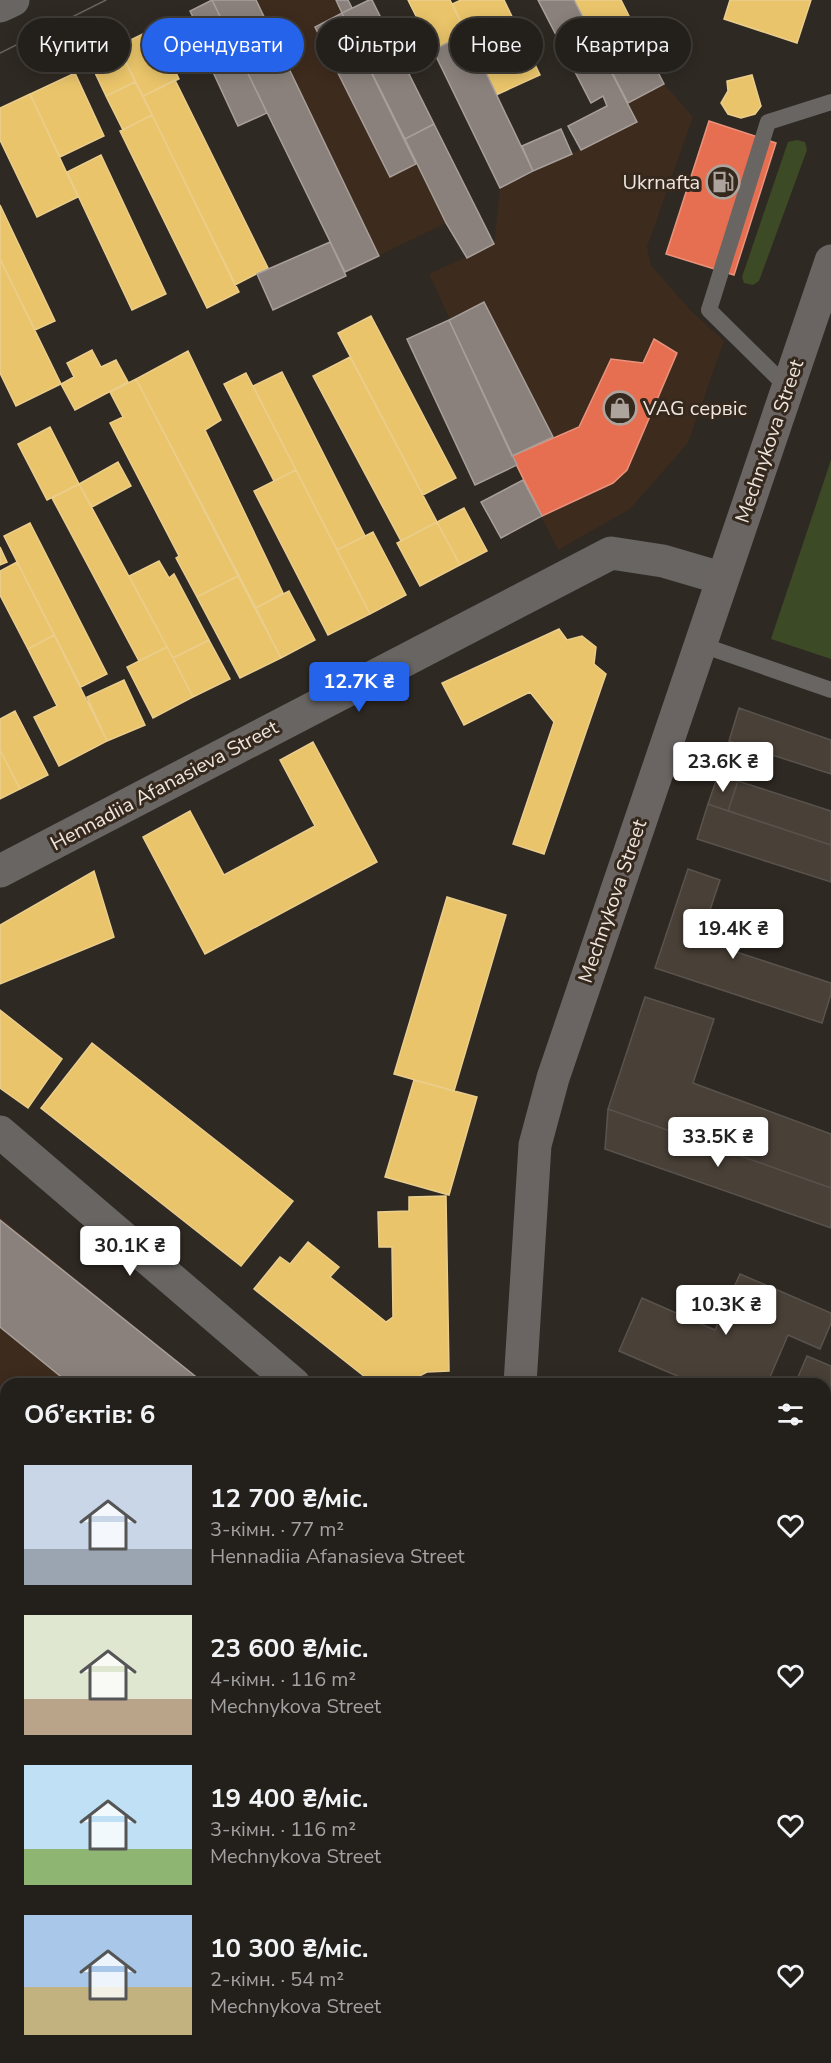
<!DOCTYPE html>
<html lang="uk">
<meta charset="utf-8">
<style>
:root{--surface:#231f1a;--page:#2b2723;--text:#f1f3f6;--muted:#a3a2a2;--line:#403d39;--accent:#2563eb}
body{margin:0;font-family:"Nunito Sans",sans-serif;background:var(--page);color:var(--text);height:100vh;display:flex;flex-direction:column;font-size:22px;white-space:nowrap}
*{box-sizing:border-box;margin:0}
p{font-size:20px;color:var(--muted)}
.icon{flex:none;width:33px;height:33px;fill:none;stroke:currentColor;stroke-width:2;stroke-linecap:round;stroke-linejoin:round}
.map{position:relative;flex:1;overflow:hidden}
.sheet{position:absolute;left:0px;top:1378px;width:831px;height:686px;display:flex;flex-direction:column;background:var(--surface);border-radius:18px 18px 0 0;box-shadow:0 3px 15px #0003,0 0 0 2px var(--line)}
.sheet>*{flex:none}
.hud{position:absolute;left:18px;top:18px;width:795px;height:54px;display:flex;gap:12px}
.price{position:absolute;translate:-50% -51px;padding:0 14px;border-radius:6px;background:#fff;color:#222;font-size:20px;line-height:39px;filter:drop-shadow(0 2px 3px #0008)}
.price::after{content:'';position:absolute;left:50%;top:36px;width:18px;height:14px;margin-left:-9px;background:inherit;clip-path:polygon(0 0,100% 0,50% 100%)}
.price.selected{background:var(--accent);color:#fff}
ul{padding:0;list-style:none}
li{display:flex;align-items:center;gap:18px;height:150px;padding:0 24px}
li span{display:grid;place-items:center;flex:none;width:168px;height:120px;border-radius:0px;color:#555}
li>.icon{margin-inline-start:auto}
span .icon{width:72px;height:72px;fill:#fffc;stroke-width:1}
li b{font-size:26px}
h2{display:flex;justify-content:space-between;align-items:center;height:72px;padding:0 24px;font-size:26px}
.chip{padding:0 21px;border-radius:27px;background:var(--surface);box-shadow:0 3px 15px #0003,0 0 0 2px var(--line);font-size:21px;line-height:54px}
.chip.selected{background:var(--accent);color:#fff}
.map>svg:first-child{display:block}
.built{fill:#3d2b1d}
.green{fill:#3c4a26}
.homes{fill:#e9c46a;stroke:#ebce8d;stroke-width:1.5}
.shops{fill:#e76f51;stroke:#e9937c;stroke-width:1.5}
.schools{fill:#2a9d8f;stroke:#65b3a7;stroke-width:1.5}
.industry{fill:#8a817c;stroke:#a89f9a;stroke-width:1.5}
.building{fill:#494037;stroke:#59534e;stroke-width:1.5}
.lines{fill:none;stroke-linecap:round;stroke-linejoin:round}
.lane{stroke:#686563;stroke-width:16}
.street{stroke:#686563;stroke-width:33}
.primary{stroke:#6a6562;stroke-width:33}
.tram{stroke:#67645f;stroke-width:1.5}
.labels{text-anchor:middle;stroke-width:6;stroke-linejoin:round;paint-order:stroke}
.poi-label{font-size:20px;fill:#efe6df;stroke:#35281d;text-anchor:end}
.street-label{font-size:20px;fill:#efe6df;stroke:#35281d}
</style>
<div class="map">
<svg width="831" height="2063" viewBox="0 0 831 2063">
<rect width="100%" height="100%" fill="#2f2923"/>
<!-- built -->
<path class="built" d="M212 0H336L446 223 345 272Z
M664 84 693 117 647 247 651 265 691 311 724 341 688 443 630 509 558 550 523 480 429 274 494 244 500 188 637 122 628 103Z
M0 1217 205 1384H6V2058H400L399 2063H0Z
M825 1824 831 1826V2063H661V2058H825Z"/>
<!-- green -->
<path class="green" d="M797 140 805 142 807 150 759 281 753 285 744 283 742 277 788 142Z
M831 460V659L771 639Z
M825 1691 831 1694V1826L825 1824Z
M278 2058H387L386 2063H277Z
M567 2058H661V2063H566Z"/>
<!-- homes -->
<path class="homes" d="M408 0H450L467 33 433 50Z
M461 0H504L540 75 496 95 452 4Z
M574 0H621L637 32 601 51Z
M730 0H811L797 43 724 19Z
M155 28 179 79 143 96 118 46Z
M118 46 135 82 106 96 89 60Z
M75 73 104 136 60 157 30 94Z
M752 75 761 106 755 114 741 118 728 114 721 103 728 91 727 81Z
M175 80 268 268 235 285 143 96Z
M135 82 152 115 123 130 106 96Z
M30 94 78 197 37 217 0 140V108Z
M152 115 239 292 207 308 120 131Z
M101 155 166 294 132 310 67 172Z
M0 205 55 321 35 330 0 259Z
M0 259 61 384 16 406 0 373Z
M371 316 456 478 423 495 338 333Z
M92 350 101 367 116 360 128 382 75 410 61 384 74 377 67 363Z
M188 351 221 420 205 430 283 593 256 608 136 379Z
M350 357 437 522 401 541 313 376Z
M282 372 365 536 337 550 253 386Z
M246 373 296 470 274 481 224 384Z
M136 379 238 576 197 597 176 558 179 556 110 423 123 417 110 392Z
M50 427 79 484 47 500 18 444Z
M118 462 131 486 92 507 79 484Z
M296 470 370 614 328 635 254 491Z
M79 484 167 647 139 661 52 498Z
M464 508 487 551 460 565 437 522Z
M437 522 460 565 420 586 397 543Z
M30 523 107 674 81 687 4 536Z
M373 532 406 595 370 614 337 550Z
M0 547 7 562 0 565Z
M159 561 169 578 174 574 209 640 173 658 129 576Z
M17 562 54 635 28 649 0 595V571Z
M238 576 281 658 240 678 197 597Z
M289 591 315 640 281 658 256 608Z
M559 629 567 640 582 636 596 647 594 664 606 674 544 854 513 844 554 722 530 692 464 725 442 683Z
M54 635 107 741 59 766 34 717 57 706 28 649Z
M209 640 230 679 193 697 173 658Z
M167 647 193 697 153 718 127 667Z
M124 680 145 725 107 741 87 697Z
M15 711 48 775 20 789 0 750V719Z
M313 742 377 862 205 954 143 837 190 811 224 875 315 826 280 760Z
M0 750 20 789 0 799Z
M94 871 114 937 0 984V925Z
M447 897 506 915 454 1091 394 1074Z
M0 1010 62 1059 28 1108 0 1088Z
M92 1043 293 1201 241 1266 41 1108Z
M414 1080 477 1097 449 1195 385 1177Z
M446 1196 449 1371 427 1372 404 1384H374L254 1289 280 1257 290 1264 308 1242 339 1267 330 1277 386 1322 393 1317 392 1247H379L378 1212 409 1211V1197Z"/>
<!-- shops -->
<path class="shops" d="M709 121 776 143 734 275 666 254Z
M654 339 677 353 627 470 613 483 542 516 512 456 579 427 611 359 643 363Z"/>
<!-- schools -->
<path class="schools" d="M94 2058H163L164 2063H95Z"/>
<!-- industry -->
<path class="industry" d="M212 0H256L379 256 345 272Z
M212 0 241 59 219 70 190 11Z
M336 0H348L352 8 342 13Z
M369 0H372L434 124 405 139 342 13Z
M538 0H574L637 122 581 150 568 126 607 106 603 96 591 103Z
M342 13 416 164 390 177 315 27Z
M637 32 664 84 628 103 601 51Z
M467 33 533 171 500 188 433 50Z
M241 59 267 113 238 126 213 72Z
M434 124 494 244 467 258 446 223 405 139Z
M561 129 572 154 533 171 522 146Z
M330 242 346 276 273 310 257 274Z
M484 302 553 437 512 456 449 320Z
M449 320 517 465 475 485 407 339Z
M523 480 542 516 501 538 481 502Z
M0 1220 205 1384H70L0 1327Z
M0 1403 6 1408V1623L0 1630Z
M6 1824V1910L0 1914V1830Z
M825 1914 831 1916V1978L825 1977Z
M533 2058H567L566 2063H532Z"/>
<!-- building -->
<path class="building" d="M739 708 831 740V774L729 741Z
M718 775 738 781 728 811 708 804Z
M738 781 831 811V845L728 811Z
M708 804 831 845V882L697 839Z
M688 869 720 880 700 940 831 983V994L822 1023 655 968Z
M645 997 714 1019 693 1083 831 1134V1188L608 1109Z
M608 1109 831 1188V1228L605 1149Z
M740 1274 831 1313V1323L820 1349 788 1335 767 1384H696L619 1351 642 1298 715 1330Z
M807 1356 831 1366V1395L825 1409V1384H795Z
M825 1649 831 1651V1691L825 1688Z"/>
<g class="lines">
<!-- lane -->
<path class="lane" d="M788 388 709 310 768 122 831 102
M699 644 831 690
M825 2034 831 2035
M722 2063 723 2058"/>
<!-- street -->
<path class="street" d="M0 6 13 0
M0 871 611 553 663 561 721 578
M0 1132 294 1384
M465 2063 466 2058"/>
<!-- primary -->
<path class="primary" d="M520 1384 535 1145 553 1078 831 261
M825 1546 831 1549"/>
<!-- tram -->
<path class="tram" d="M0 53 106 0"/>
</g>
<!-- icons -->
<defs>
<g id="fuel-ring" transform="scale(1.725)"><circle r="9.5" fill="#35281d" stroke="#aca49d" stroke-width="1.5"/><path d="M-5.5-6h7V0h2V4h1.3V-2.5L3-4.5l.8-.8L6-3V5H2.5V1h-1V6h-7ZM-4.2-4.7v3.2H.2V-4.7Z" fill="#aca49d"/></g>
<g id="shop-ring" transform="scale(1.725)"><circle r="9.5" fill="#35281d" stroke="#aca49d" stroke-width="1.5"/><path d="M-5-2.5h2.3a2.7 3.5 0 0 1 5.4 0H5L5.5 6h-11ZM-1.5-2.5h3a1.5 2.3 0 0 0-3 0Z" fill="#aca49d"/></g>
</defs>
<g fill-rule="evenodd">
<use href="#fuel-ring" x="723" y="182"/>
<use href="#shop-ring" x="620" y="408"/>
</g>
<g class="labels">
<!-- poi labels -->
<g class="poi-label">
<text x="700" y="189">Ukrnafta</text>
<text x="643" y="415" text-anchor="start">VAG сервіс</text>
</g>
<!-- street labels -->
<g class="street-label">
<text transform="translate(769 441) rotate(-71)" y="7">Mechnykova Street</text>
<text transform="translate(164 785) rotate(-28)" y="7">Hennadiia Afanasieva Street</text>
<text transform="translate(612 901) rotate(-71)" y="7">Mechnykova Street</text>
</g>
</g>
</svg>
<b class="price selected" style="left:359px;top:713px">12.7K ₴</b>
<b class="price" style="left:723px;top:793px">23.6K ₴</b>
<b class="price" style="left:733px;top:960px">19.4K ₴</b>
<b class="price" style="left:718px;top:1168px">33.5K ₴</b>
<b class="price" style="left:130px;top:1277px">30.1K ₴</b>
<b class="price" style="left:726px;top:1336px">10.3K ₴</b>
<div class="hud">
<a class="chip">Купити</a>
<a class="chip selected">Орендувати</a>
<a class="chip">Фільтри</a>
<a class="chip">Нове</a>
<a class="chip">Квартира</a>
</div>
<section class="sheet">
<h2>Об’єктів: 6<svg class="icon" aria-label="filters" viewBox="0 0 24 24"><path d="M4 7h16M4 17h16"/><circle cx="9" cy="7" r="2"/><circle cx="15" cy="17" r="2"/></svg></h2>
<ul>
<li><span style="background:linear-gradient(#c9d6e8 70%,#9aa5b1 0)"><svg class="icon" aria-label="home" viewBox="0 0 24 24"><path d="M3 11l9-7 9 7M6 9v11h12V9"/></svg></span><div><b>12 700 ₴/міс.</b><p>3-кімн. · 77 m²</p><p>Hennadiia Afanasieva Street</p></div><svg class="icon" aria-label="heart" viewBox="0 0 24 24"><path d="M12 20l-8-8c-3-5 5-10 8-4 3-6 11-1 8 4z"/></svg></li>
<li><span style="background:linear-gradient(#dfe7d0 70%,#b9a48a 0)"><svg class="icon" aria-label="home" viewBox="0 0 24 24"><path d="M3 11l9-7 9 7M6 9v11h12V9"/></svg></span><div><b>23 600 ₴/міс.</b><p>4-кімн. · 116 m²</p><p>Mechnykova Street</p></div><svg class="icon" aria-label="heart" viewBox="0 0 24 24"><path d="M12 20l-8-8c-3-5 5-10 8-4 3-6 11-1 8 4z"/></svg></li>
<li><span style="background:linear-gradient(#bfe0f5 70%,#8fb573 0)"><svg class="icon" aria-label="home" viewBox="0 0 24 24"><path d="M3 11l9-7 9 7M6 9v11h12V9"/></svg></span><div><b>19 400 ₴/міс.</b><p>3-кімн. · 116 m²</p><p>Mechnykova Street</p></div><svg class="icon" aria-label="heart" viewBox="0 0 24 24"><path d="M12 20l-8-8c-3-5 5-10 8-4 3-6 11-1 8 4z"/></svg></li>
<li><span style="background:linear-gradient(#a9c7e8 60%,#c2b280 0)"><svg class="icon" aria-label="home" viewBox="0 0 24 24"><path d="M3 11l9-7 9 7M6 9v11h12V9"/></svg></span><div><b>10 300 ₴/міс.</b><p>2-кімн. · 54 m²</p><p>Mechnykova Street</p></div><svg class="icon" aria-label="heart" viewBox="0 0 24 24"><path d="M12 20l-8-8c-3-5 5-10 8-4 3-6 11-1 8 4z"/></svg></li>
</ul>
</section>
</div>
